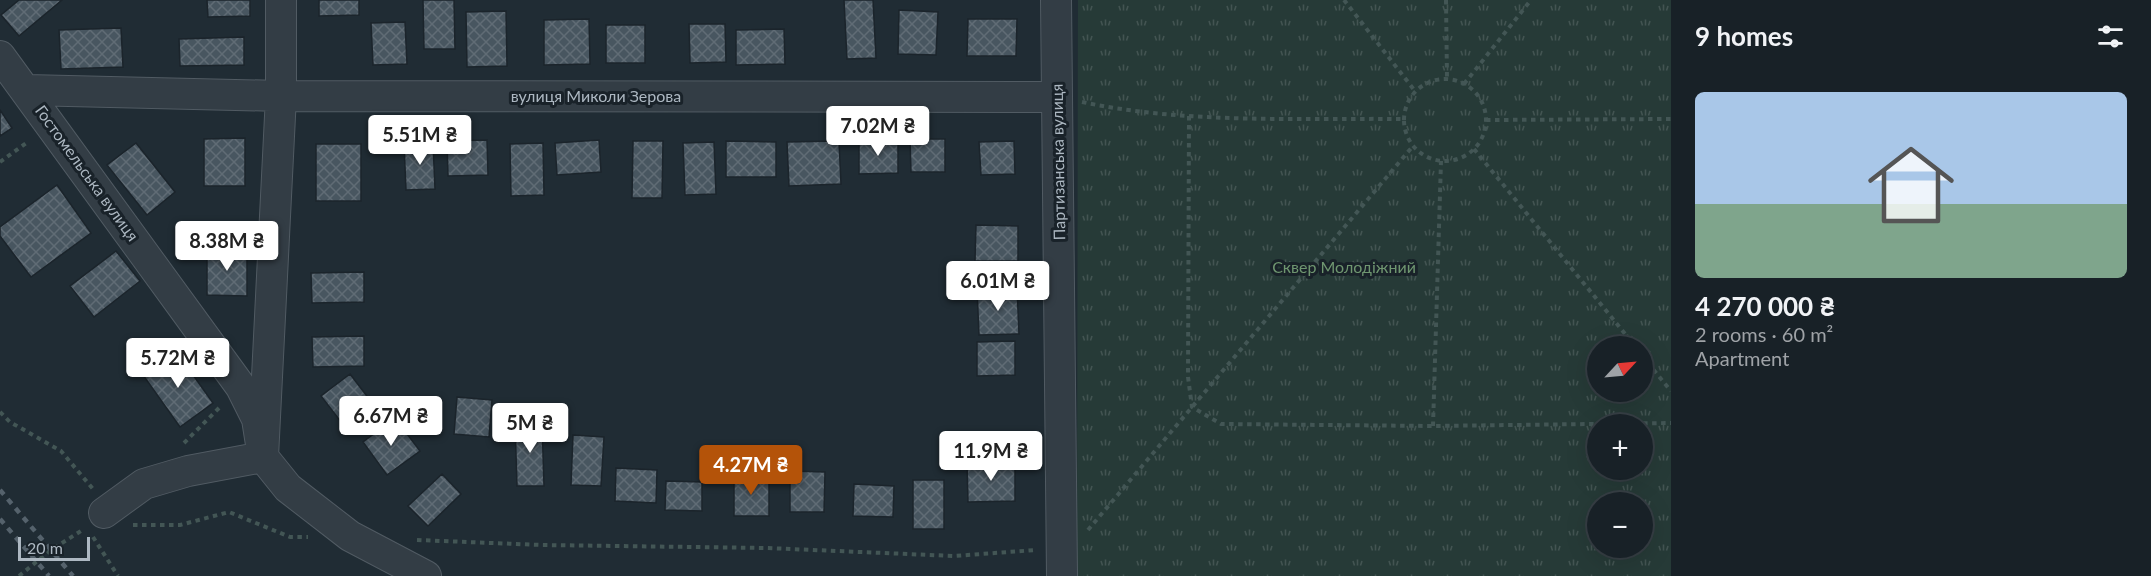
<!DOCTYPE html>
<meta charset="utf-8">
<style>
:root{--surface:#182127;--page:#21292f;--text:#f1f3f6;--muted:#9fa3a7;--line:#363e44;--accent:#b45309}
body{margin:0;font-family:Lato,sans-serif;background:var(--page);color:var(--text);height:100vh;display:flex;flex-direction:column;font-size:22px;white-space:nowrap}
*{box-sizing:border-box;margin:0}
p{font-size:20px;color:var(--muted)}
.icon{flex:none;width:33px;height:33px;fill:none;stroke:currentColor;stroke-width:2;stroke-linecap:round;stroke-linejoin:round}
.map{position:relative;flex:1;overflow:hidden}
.drawer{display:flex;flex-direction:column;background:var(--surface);width:480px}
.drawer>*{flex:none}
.needle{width:39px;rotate:64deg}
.fabs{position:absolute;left:1587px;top:336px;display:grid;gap:12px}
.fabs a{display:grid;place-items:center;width:66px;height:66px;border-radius:50%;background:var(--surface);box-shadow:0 6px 24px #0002,0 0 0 2px var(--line);font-size:30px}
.scale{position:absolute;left:18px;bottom:15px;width:72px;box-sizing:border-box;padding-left:6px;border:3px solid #adb8c2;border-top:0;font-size:16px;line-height:21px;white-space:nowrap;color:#adb8c2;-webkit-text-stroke:4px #192229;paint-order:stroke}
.price{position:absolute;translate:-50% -51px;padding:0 14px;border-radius:6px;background:#fff;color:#222;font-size:20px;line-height:39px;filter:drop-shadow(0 2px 3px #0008)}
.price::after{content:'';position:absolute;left:50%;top:36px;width:18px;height:14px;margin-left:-9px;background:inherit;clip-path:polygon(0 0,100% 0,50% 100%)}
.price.selected{background:var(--accent);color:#fff}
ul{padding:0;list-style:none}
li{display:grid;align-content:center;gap:12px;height:318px;padding:0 24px}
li+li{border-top:2px solid var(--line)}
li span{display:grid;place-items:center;height:186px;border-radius:9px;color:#555}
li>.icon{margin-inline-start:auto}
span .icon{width:108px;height:108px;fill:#fffc;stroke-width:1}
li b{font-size:26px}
h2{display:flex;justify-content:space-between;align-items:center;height:72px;padding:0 24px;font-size:26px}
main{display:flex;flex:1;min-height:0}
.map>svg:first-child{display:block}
.park{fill:url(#park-tufts);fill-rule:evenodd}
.building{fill:url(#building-cross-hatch);stroke:#1b242b;stroke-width:1.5}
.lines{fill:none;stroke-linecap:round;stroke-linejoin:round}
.minor-casing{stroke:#515b63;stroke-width:32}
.path{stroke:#435655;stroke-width:4;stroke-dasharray:4.5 4.5;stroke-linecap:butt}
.minor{stroke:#333d45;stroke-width:30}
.rail{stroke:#55626c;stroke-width:4.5;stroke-dasharray:6 6;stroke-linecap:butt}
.labels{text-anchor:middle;stroke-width:6;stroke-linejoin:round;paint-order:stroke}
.street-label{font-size:16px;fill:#adb8c2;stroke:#192229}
.park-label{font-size:16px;fill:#6f9670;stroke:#192229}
</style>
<main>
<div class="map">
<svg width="1671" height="576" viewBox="0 0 1671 576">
<defs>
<pattern id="park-tufts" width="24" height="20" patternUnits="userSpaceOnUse" patternTransform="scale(1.5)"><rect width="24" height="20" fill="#263a37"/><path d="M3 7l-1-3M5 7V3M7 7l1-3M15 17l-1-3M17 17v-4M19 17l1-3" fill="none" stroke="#435452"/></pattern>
<pattern id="building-cross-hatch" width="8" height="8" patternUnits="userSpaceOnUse" patternTransform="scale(1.5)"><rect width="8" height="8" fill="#485660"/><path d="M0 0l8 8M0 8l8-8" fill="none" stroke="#606c75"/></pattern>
</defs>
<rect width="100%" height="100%" fill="#202c34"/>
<!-- park -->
<path class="park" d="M1078 0H1671V576H1077ZM1598 346H1642V392H1598ZM1598 424H1642V470H1598ZM1598 502H1642V548H1598Z"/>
<!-- building -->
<path class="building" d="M19 0H62L19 36 1 15Z
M207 0H250V16L208 17Z
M319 0H359V15L319 16Z
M423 0H454L455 49H424Z
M844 0H873L876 58 847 59Z
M899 10 938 12 936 55 898 54Z
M506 11 507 66 467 67 466 12Z
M589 19 590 64 544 65V20Z
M968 19H1017L1016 56H967Z
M405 22 407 64 373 65 371 23Z
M689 24H725L726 62 690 63Z
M606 25H645V63H606Z
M121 28 123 67 61 69 59 30Z
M784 29 785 64 736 65V30Z
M244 37V65L180 66 179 39Z
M0 110 12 128 0 136Z
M245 138V186H204V139Z
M910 139H945V172H911Z
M487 140 488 175 448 176 447 141Z
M599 140 601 172 557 175 555 143Z
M633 141H663L662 198H632Z
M726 141 776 142V177H726Z
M839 141 841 184 789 186 787 142Z
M859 141H898V173L859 174Z
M1014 141 1015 174 981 175 979 142Z
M714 142 716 194 685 195 683 143Z
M136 143 175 192 147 215 107 165Z
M433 143 435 189 406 190 404 144Z
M543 143 544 195 511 196 510 144Z
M316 144H361V201H316Z
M57 185 91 233 31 277 0 236V227Z
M976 225 1018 226V261H975Z
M207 248 247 249V296L207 295Z
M116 251 140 281 94 317 70 286Z
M364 272V302L312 303 311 273Z
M1017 288 1019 334 979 335 977 289Z
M364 336V366L313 367 312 337Z
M1015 341V375L977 376V342Z
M176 351 213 403 180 427 143 375Z
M350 374 376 408 348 431 321 396Z
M457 397 492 400 489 437 454 434Z
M395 418 420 451 387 475 363 442Z
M542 422 544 486H517L515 423Z
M573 435 604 437 601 486 571 485Z
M1015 463V501L968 502 967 464Z
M616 468 657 470 656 503 615 501Z
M790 471 825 472 824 512H790Z
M442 474 461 494 428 526 408 506Z
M734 477H769V516H734Z
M913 480H944V529H913Z
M666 481 702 482V511L665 510Z
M854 484 894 486 893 517 853 516Z"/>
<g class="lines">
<!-- minor casing -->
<g class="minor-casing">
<path id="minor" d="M1056 0 1062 576
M0 56 241 387 257 419 263 457 288 488 350 536 426 576
M27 90 281 96 1057 97
M104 513 144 484 188 471 263 457 281 96V0"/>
</g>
<!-- path -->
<path class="path" d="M1344 0 1415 91
M1446 0 1447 79
M1404 120a41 41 0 1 1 82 0a41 41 0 1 1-82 0Z
M1464 84 1531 0
M1082 102C1186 124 1297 118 1404 119
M1189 116 1188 377 1192 407 1221 424 1433 426 1671 423
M1486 120 1671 119
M1474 149 1635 346
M0 162 29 141
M1642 356 1671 391
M0 412 10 422 61 451 93 489
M1433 426 1441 161
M184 443 221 406
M133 525H180L229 512 290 537H308
M1088 530 1413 146
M93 537 118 576
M417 540 542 545 767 548 954 556 1036 550
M19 576 51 550 84 529"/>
<!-- minor -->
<use href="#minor" class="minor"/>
<!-- rail -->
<path class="rail" d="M0 490 73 576
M0 519 49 576"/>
</g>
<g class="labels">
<!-- street labels -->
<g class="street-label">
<text x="596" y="102">вулиця Миколи Зерова</text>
<text transform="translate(1058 162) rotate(-91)" y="6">Партизанська вулиця</text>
<text transform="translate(87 173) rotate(54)" y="6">Гостомельська вулиця</text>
</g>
<!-- park labels -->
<g class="park-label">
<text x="1344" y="273">Сквер Молодіжний</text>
</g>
</g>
</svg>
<div class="fabs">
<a><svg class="needle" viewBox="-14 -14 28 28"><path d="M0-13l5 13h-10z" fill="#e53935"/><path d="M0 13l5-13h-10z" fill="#9fa3a7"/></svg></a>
<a>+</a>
<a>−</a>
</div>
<div class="scale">20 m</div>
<b class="price" style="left:878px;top:157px">7.02M ₴</b>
<b class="price" style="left:420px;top:166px">5.51M ₴</b>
<b class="price" style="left:227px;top:272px">8.38M ₴</b>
<b class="price" style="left:998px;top:312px">6.01M ₴</b>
<b class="price" style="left:178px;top:389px">5.72M ₴</b>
<b class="price" style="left:391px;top:447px">6.67M ₴</b>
<b class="price" style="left:530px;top:454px">5M ₴</b>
<b class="price" style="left:991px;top:482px">11.9M ₴</b>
<b class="price selected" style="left:751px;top:496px">4.27M ₴</b>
</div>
<section class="drawer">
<h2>9 homes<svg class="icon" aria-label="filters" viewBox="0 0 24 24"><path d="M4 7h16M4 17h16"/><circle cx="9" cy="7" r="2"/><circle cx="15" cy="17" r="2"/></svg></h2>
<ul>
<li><span style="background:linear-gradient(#a9c7e8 60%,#7fa58c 0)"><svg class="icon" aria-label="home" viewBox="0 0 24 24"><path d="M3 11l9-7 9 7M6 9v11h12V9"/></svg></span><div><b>4 270 000 ₴</b><p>2 rooms · 60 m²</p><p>Apartment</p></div></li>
</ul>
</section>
</main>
